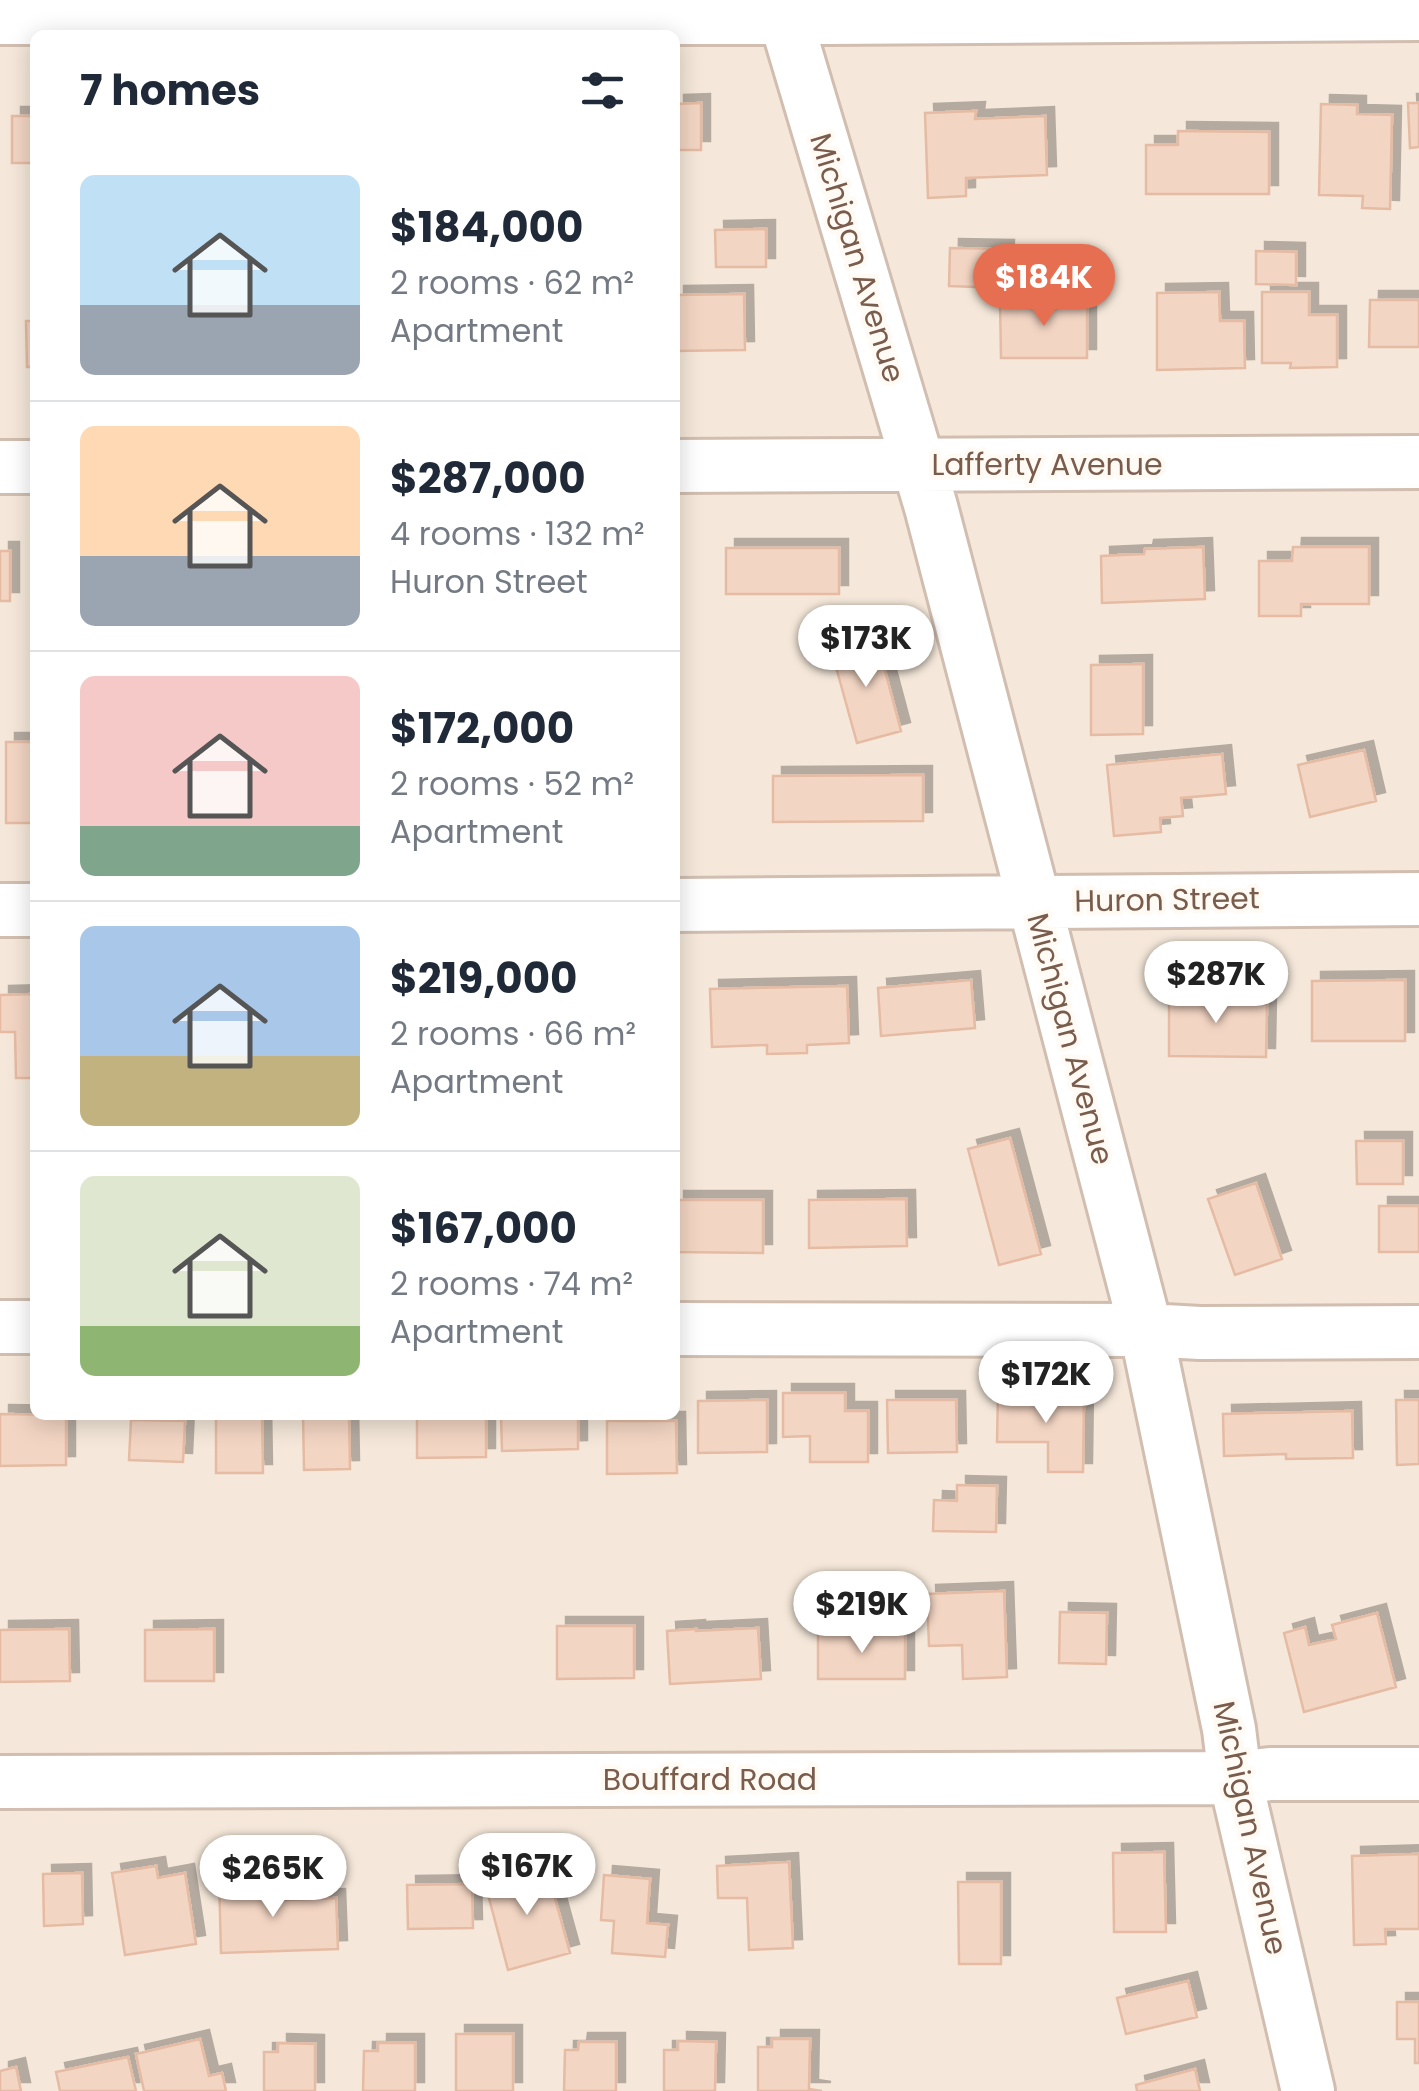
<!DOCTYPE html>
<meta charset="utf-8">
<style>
:root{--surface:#fff;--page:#f6f6f7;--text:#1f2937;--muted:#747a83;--line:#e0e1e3;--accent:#e76f51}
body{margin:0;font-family:Poppins,sans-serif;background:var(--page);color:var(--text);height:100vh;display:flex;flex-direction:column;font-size:38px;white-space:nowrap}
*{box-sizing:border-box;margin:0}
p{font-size:32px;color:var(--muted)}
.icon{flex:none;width:55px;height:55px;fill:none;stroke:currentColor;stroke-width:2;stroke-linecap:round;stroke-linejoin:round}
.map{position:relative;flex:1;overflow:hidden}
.details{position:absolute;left:30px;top:30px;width:650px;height:1390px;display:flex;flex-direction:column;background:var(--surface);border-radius:15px;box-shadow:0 5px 25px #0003}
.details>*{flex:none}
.price{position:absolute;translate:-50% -85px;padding:0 22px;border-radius:35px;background:#fff;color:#222;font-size:32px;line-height:65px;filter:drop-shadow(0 2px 5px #0008)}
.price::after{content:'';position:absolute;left:50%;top:60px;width:30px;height:22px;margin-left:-15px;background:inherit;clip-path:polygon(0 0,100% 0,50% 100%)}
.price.selected{background:var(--accent);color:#fff}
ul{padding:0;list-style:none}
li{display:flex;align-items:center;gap:30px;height:250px;padding:0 50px}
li+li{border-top:2px solid var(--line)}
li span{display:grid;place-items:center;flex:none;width:280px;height:200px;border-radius:15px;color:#555}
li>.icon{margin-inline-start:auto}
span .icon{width:120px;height:120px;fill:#fffc;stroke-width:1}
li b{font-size:42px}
h2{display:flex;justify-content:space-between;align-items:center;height:120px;padding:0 50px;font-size:42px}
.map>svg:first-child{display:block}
.residential{fill:#f5e8da;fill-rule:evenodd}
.building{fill:#f3d5c3;stroke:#e6bba3;stroke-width:2.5;filter:url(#shadow)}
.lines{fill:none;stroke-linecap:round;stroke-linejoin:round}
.minor-casing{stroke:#d1beb0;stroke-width:58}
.minor{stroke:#fff;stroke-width:52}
.labels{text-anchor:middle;stroke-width:9;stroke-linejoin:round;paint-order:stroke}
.street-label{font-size:30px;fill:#7a5c4d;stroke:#fffaf3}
</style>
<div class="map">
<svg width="1419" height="2091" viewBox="0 0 1419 2091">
<defs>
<filter id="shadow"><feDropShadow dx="9" dy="-9" stdDeviation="0" flood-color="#0004"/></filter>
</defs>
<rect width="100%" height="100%" fill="#fdf6ec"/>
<!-- residential -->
<path class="residential" d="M0 0H1419V2091H0ZM35 35H675V1415H35Z"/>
<!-- building -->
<path class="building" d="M701 103V150H675V104Z
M1408 103H1419V147L1410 148Z
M1321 104 1357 105V114L1392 115 1390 209 1362 208 1363 196 1319 195Z
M976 111 975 119 1045 116 1047 175 966 178V196L928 198 925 113Z
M12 116H35V163H12Z
M1178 131 1269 132V194H1146V145H1178Z
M766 229V267H716L715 230Z
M950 248 1005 249 1003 288 949 286Z
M1256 251 1296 252V285L1256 284Z
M1219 292 1220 321H1244L1245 368 1157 370V293Z
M1262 292H1309V315H1337V367L1290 368 1291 363H1262Z
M744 294 745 350 675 351V295Z
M1087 299V358H1001L1000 300Z
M1370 300H1419V347H1369Z
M26 321H35V367H27Z
M1203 547 1205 599 1102 603 1101 556 1144 554 1145 549Z
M1293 547H1369V604H1301V616H1259V561H1292Z
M726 548H839V594H726Z
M0 551H10V601H0Z
M876 637 901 731 857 743 831 649Z
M1143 664V734L1091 735V665Z
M6 742H35V823H6Z
M1364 750 1376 801 1310 817 1298 765Z
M1222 754 1226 794 1181 798 1183 816 1160 818 1161 832 1114 836 1107 765Z
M923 775V821L773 822V776Z
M971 980 975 1028 881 1036 878 988Z
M1405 980V1041H1312V981Z
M847 986 849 1043 807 1045V1053L767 1054V1045L712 1047 710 989Z
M1169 993H1231V1003L1267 1004 1266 1057 1169 1056Z
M35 994V1078H16L15 1032H0V995Z
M1010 1138 1041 1254 999 1265 968 1149Z
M1356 1141H1403V1184H1357Z
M1256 1183 1282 1259 1235 1275 1208 1199Z
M906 1199 907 1246 809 1248V1200Z
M675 1200H763V1253L675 1252Z
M1379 1206H1419V1252H1379Z
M783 1393H845V1411H868V1462H810V1436L783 1437Z
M998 1394 1084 1396 1083 1472H1048V1442H997Z
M767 1400V1452L698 1453V1401Z
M887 1400H956L957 1452 888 1453Z
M1396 1400H1419V1464L1397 1465Z
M1352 1411 1353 1458 1286 1459V1454L1224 1456 1223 1414Z
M0 1414 66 1415V1465L0 1466Z
M216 1415H262L263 1473H216Z
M303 1415H349L350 1469 304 1470Z
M417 1415H486V1457L417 1458Z
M501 1415H578V1449L502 1451Z
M131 1420 185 1421 183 1462 129 1460Z
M607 1421H676L677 1473 607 1474Z
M957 1485 997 1486 996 1532 933 1531 934 1500 957 1501Z
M1004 1591 1007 1677 963 1679 962 1645 929 1646 927 1594Z
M1060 1612 1107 1613 1106 1664 1059 1663Z
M1377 1613 1396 1687 1304 1712 1284 1633 1305 1627 1309 1645 1336 1639 1332 1625Z
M557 1626H634V1678L557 1679Z
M758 1628 761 1679 670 1684 667 1631 696 1629V1631Z
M69 1629 70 1681 0 1682V1630Z
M214 1629V1681H145V1630Z
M818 1633H905V1679H818Z
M1164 1852 1166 1932H1114L1113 1853Z
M1419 1854V1929H1385L1386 1944 1354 1945 1352 1856Z
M789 1862 793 1948 749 1950 747 1898H718L717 1866Z
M156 1866 158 1878 185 1873 196 1944 125 1955 112 1873Z
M546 1866 570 1953 508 1970 485 1883Z
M82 1873 83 1924 44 1926 43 1874Z
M604 1875 650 1879 647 1923 668 1925 665 1957 612 1953 614 1921 601 1920Z
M263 1877V1901L336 1898 338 1949 221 1953 219 1879Z
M958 1882H1001V1964H959Z
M472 1884 473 1928 408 1929 407 1885Z
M1188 1981 1197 2017 1126 2034 1117 1998Z
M1397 2002H1419V2063H1415V2039H1397Z
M456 2034H513V2091H456Z
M200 2039 209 2076 222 2073 226 2091H144L136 2054Z
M772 2039H810L809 2089 822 2091H758V2047H772Z
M678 2041 716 2042 715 2091H664V2050H678Z
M579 2042H616V2091H564L565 2050H578Z
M278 2043 315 2044V2091H264V2052H278Z
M378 2043H415V2091H363L364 2051H378Z
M128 2057 136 2091H60L56 2072Z
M16 2067 21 2091H0V2071Z
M1195 2069 1200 2091H1137L1136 2085Z"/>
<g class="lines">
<!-- minor casing -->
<g class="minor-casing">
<path id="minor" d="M780 0 931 507 1146 1330 1229 1729 1235 1778 1308 2091
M0 18H826L1419 14
M675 466 1419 462
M0 467H35
M675 905 1419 899
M0 910H35
M0 1327H35
M675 1329 1146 1330 1200 1333 1419 1332
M0 1782 1235 1778 1270 1774H1419"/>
</g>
<!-- minor -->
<use href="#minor" class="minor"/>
</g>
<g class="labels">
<!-- street labels -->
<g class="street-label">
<text transform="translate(857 258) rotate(73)" y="10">Michigan Avenue</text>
<text x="1047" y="475">Lafferty Avenue</text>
<text transform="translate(1167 900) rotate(-1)" y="10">Huron Street</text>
<text transform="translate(1070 1039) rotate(75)" y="10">Michigan Avenue</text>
<text x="710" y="1790">Bouffard Road</text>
<text transform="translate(1250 1828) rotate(78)" y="10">Michigan Avenue</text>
</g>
</g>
</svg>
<b class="price selected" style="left:1044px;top:329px">$184K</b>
<b class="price" style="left:866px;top:690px">$173K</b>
<b class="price" style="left:1216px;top:1026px">$287K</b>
<b class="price" style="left:1046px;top:1426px">$172K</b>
<b class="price" style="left:862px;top:1656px">$219K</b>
<b class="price" style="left:527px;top:1918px">$167K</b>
<b class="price" style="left:273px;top:1920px">$265K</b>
<section class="details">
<h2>7 homes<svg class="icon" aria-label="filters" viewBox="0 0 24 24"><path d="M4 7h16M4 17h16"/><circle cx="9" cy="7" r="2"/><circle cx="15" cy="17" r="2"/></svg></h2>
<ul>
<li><span style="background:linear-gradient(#bfe0f5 65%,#9aa5b1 0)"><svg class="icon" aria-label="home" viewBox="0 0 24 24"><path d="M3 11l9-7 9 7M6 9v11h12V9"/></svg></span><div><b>$184,000</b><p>2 rooms · 62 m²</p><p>Apartment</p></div></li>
<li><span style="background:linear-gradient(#ffd9b3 65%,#9aa5b1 0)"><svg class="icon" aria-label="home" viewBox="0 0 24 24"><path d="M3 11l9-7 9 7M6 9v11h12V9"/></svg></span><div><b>$287,000</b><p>4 rooms · 132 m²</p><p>Huron Street</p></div></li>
<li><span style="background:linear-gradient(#f6c9c9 75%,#7fa58c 0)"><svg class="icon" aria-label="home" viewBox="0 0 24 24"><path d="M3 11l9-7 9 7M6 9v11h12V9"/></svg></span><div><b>$172,000</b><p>2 rooms · 52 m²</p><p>Apartment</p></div></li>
<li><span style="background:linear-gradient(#a9c7e8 65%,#c2b280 0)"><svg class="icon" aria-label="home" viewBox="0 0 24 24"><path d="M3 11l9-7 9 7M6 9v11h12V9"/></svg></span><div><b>$219,000</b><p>2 rooms · 66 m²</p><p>Apartment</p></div></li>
<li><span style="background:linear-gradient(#dfe7d0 75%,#8fb573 0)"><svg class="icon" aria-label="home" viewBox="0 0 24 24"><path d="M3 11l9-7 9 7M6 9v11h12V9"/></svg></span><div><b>$167,000</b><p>2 rooms · 74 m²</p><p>Apartment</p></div></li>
</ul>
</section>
</div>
